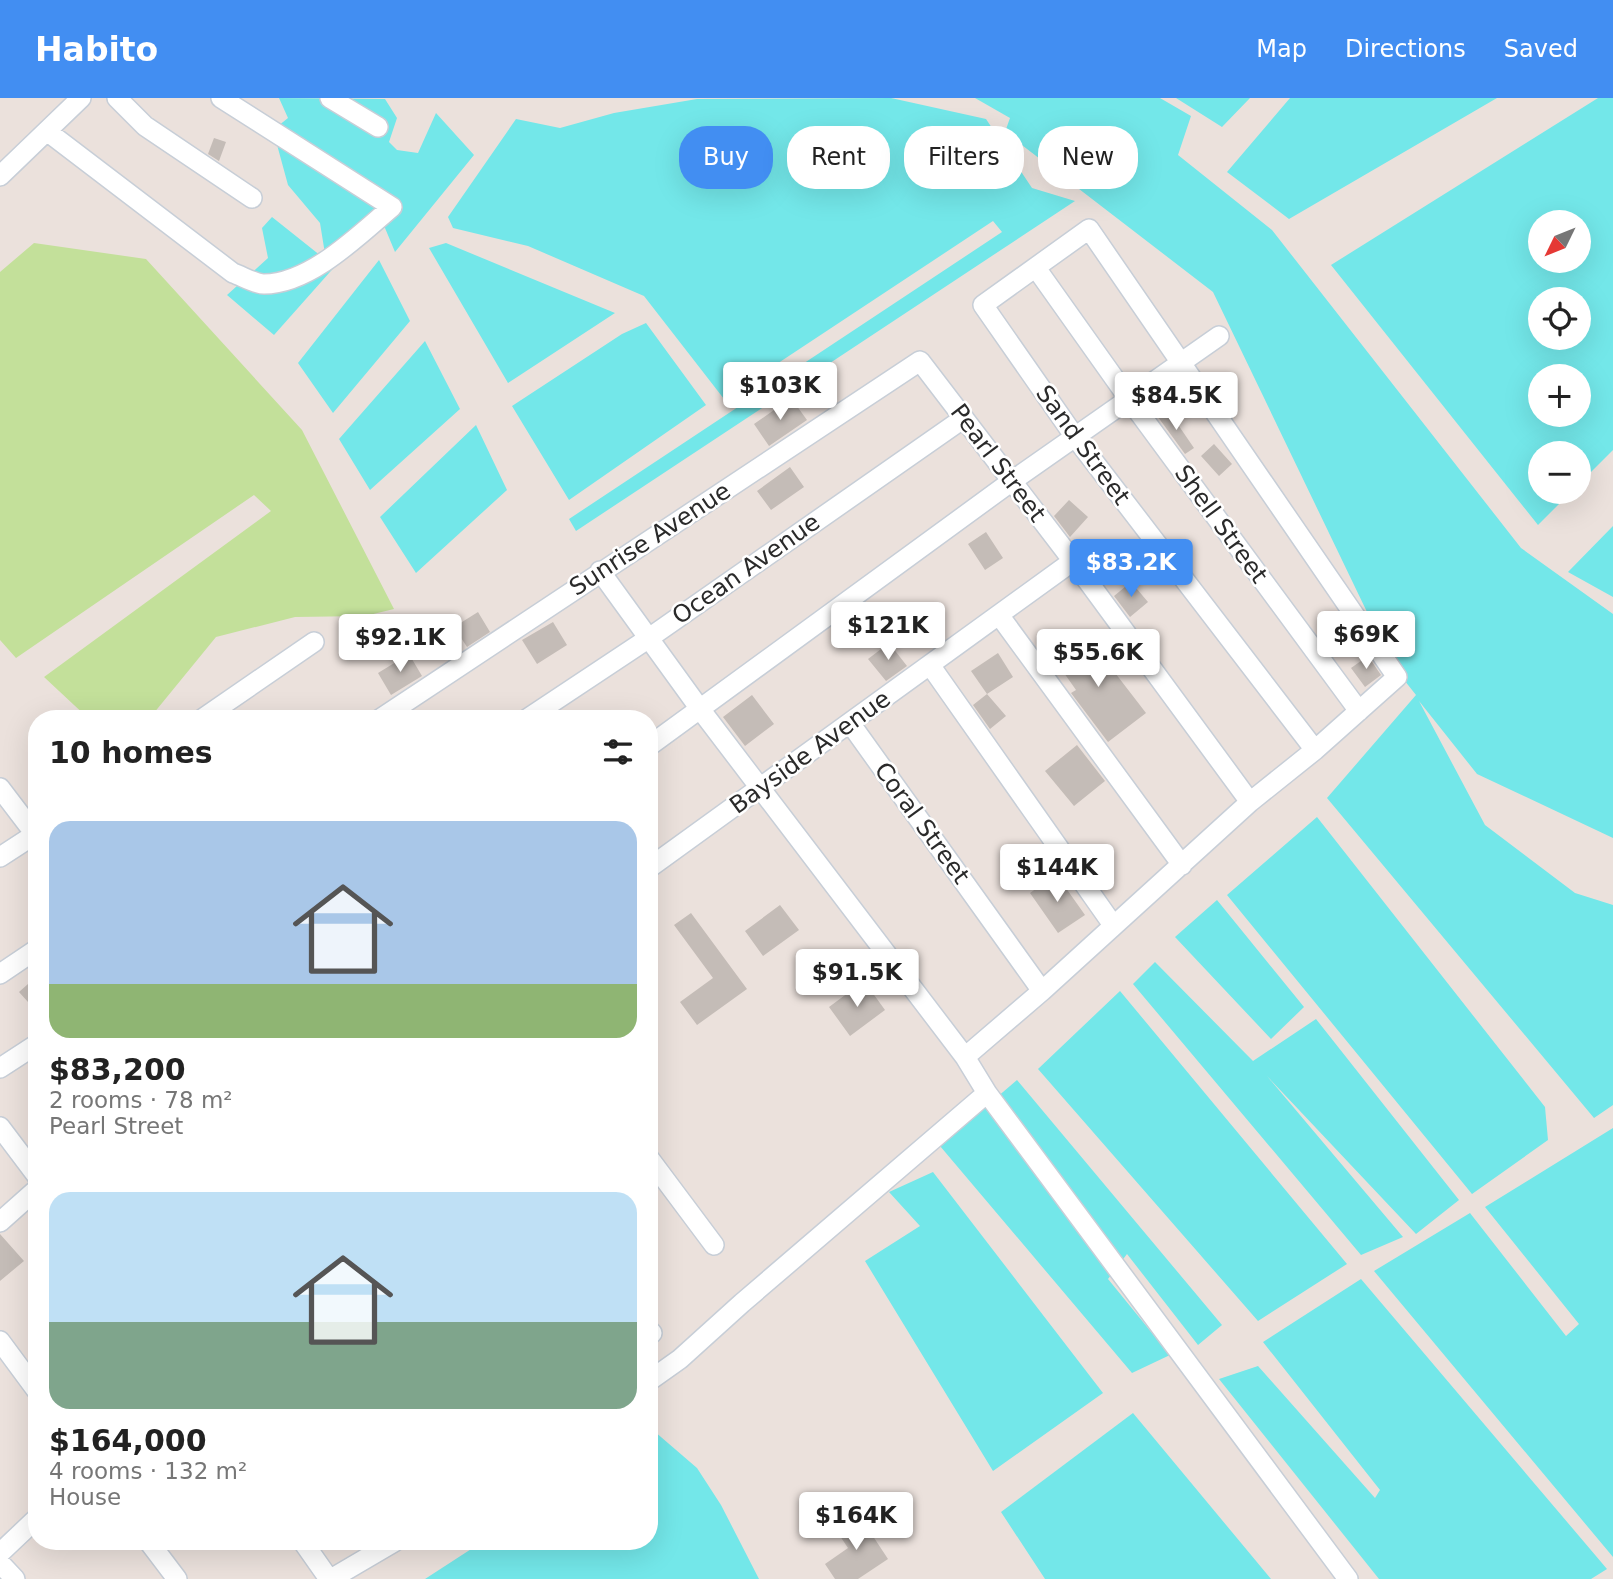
<!DOCTYPE html>
<meta charset="utf-8">
<style>
:root{--surface:#fff;--page:#f2f2f2;--text:#222;--muted:#767676;--accent:#428ef2}
body{margin:0;font-family:"DejaVu Sans",sans-serif;background:var(--page);color:var(--text);height:100vh;display:flex;flex-direction:column;font-size:26px;white-space:nowrap}
*{box-sizing:border-box;margin:0}
p{font-size:23px;color:var(--muted)}
.icon{flex:none;width:38px;height:38px;fill:none;stroke:currentColor;stroke-width:2;stroke-linecap:round;stroke-linejoin:round}
.map{position:relative;flex:1;overflow:hidden}
.sheet{position:absolute;left:28px;top:612px;width:630px;height:840px;display:flex;flex-direction:column;background:var(--surface);border-radius:28px;box-shadow:0 7px 28px #0002}
.sheet>*{flex:none}
.top-card{position:absolute;left:679px;top:28px;width:665px;height:63px;display:flex;gap:14px}
.needle{width:46px;rotate:227deg}
.controls{position:absolute;left:1528px;top:112px;display:grid;gap:14px}
.controls a{display:grid;place-items:center;width:63px;height:63px;border-radius:50%;background:var(--surface);box-shadow:0 7px 28px #0002;font-size:35px}
.price{position:absolute;translate:-50% -60px;padding:0 16px;border-radius:7px;background:#fff;color:#222;font-size:23px;line-height:46px;filter:drop-shadow(0 2px 4px #0008)}
.price::after{content:'';position:absolute;left:50%;top:42px;width:21px;height:16px;margin-left:-10px;background:inherit;clip-path:polygon(0 0,100% 0,50% 100%)}
.price.current{background:var(--accent);color:#fff}
ul{padding:0;list-style:none}
li{display:grid;align-content:center;gap:14px;height:371px;padding:0 21px}
li span{display:grid;place-items:center;height:217px;border-radius:21px;color:#555}
li>.icon{margin-inline-start:auto}
span .icon{width:126px;height:126px;fill:#fffc;stroke-width:1}
li b{font-size:30px}
h2{display:flex;justify-content:space-between;align-items:center;height:84px;padding:0 21px;font-size:30px}
.pill{padding:0 24px;border-radius:28px;background:var(--surface);box-shadow:0 7px 28px #0002;font-size:24px;line-height:63px}
.pill.current{background:var(--accent);color:#fff}
header{display:flex;align-items:center;gap:42px;box-sizing:border-box;height:98px;padding:0 35px;background:var(--accent);color:#fff}
header strong{font-size:33px}
nav{display:flex;gap:38px;margin-inline-start:auto;font-size:24px}
.map>svg:first-child{display:block}
.green{fill:#c3e09a}
.water{fill:#73e7e9;fill-rule:evenodd}
.building{fill:#c4bcb7}
.lines{fill:none;stroke-linecap:round;stroke-linejoin:round}
.street-casing{stroke:#c7ced7;stroke-width:22}
.street{stroke:#fff;stroke-width:19}
.labels{text-anchor:middle;stroke-width:5;stroke-linejoin:round;paint-order:stroke}
.street-label{font-size:24px;fill:#2a2a2a;stroke:#fff}
</style>
<header>
<strong>Habito</strong>
<nav><a>Map</a><a>Directions</a><a>Saved</a></nav>
</header>
<div class="map">
<svg width="1613" height="1481" viewBox="0 0 1613 1481">
<rect width="100%" height="100%" fill="#ebe1dc"/>
<!-- green -->
<path class="green" d="M34 145 146 161 302 332 394 511 365 518 295 519 216 539 149 621H89L44 579 271 413 254 397 16 560 0 542V174Z"/>
<!-- water -->
<path class="water" d="M279 0 385 1 397 20 389 44 397 52 418 55 436 15 474 57 395 154 385 130H369L274 237 227 197 268 160 262 130 272 119 326 162 320 125 288 87 273 32 288 20Z
M891 0 986 21 1032 90 1075 103 576 433 569 421 1002 134 993 123 724 301 644 198 528 148 453 130 448 119 516 21 560 30 614 15 697 1Z
M975 0H1160L1191 18 1178 57 1272 132 1521 450 1613 516V740L1477 676 1419 603 1485 727 1575 795 1613 807V1007L1594 1020 1327 700 1416 597 1393 568 1213 194 1005 34 1010 20Z
M1176 0H1250L1222 29Z
M1290 0H1497L1289 121 1227 74Z
M1598 0H1613V352L1579 386 1578 355H1540V394H1571L1538 427 1331 167ZM1540 124H1578V163H1540ZM1540 201H1578V240H1540ZM1540 278H1578V317H1540Z
M446 145 615 215 508 285 429 150Z
M379 162 410 223 333 315 298 265Z
M646 225 706 307 569 402 512 308 622 236Z
M425 243 460 311 370 392 339 341Z
M476 327 507 392 416 475 380 419Z
M1613 428V499L1568 474Z
M1317 719 1545 1009 1548 1042 1472 1096 1227 797Z
M1217 802 1304 909 1271 941 1175 839Z
M1155 864 1253 963 1316 921 1459 1102 1416 1136 1267 978 1403 1139 1361 1157 1133 886Z
M1120 893 1347 1166 1258 1223 1038 971Z
M1017 982 1222 1227 1198 1247 1127 1156 1108 1181 1170 1257 1132 1275 940 1048Z
M1613 1030V1459L1374 1173 1470 1115 1566 1238 1579 1226 1485 1109Z
M933 1074 1103 1295 993 1373 865 1163 920 1128 889 1094Z
M1361 1181 1607 1471 1591 1481H1379L1219 1281 1258 1268 1375 1400 1380 1392 1263 1244Z
M1133 1315 1271 1481H1045L1001 1414Z
M654 1333 697 1370 721 1407 759 1481H425L482 1444H649V1336Z"/>
<!-- building -->
<path class="building" d="M214 40 226 44 219 63 208 56Z
M791 300 807 322 769 348 754 326Z
M1168 312 1194 350 1185 356 1158 319Z
M1214 346 1232 366 1219 378 1201 358Z
M790 369 804 389 771 412 757 393Z
M1069 402 1088 419 1070 439 1054 418Z
M986 434 1003 460 985 472 968 446Z
M1131 484 1148 504 1130 519 1114 498Z
M478 514 490 534 467 549 454 529Z
M553 524 567 547 537 566 522 542Z
M1076 536 1102 572 1109 567 1146 615 1108 644 1071 595 1076 592 1050 555Z
M889 545 907 568 886 583 868 561Z
M998 555 1013 579 987 596 971 573Z
M409 556 422 578 391 597 378 575Z
M1368 558 1381 577 1365 589 1351 570Z
M987 596 1006 618 990 631 973 607Z
M752 597 774 626 745 648 723 619Z
M1077 647 1105 683 1074 708 1045 673Z
M1056 776 1085 817 1058 835 1030 795Z
M780 807 799 832 763 858 745 833Z
M691 815 747 891 697 927 680 904 713 880 674 827Z
M37 878V914L19 894Z
M864 883 885 912 850 938 829 909Z
M0 1136 24 1163 0 1183Z
M859 1417 888 1461 858 1481H835L825 1466 848 1450 836 1432Z"/>
<g class="lines">
<!-- street casing -->
<g class="street-casing">
<path id="street" d="M117 0 145 28 252 100
M330 0 378 29
M48 34 233 175C242 178 255 186 264 186 310 186 359 137 392 109L221 0
M0 78 81 0
M1036 170 1129 301 1359 613
M600 473 700 611 965 959 987 995 1348 1481
M999 517 1182 767
M930 567 1113 827
M202 621 314 544
M380 621 920 263 1073 463 1250 704
M527 621 649 540 964 320
M850 625 1042 893
M649 648 1012 383 1219 238
M0 690 35 736
M0 759 37 735
M649 770 1073 463
M0 876 37 851
M965 959 1042 893 1250 704 1315 652 1397 579 1089 131 983 207 1075 339 1315 652
M0 970 37 946
M0 1029 37 1078
M649 1060 714 1147
M0 1124 37 1091
M649 1232 652 1235 649 1237
M0 1243 37 1293
M649 1283 680 1261 742 1205 987 995
M149 1444 177 1481
M303 1444 329 1481
M0 1455 37 1420
M0 1465 15 1481
M331 1481 394 1444"/>
</g>
<!-- street -->
<use href="#street" class="street"/>
</g>
<g class="labels">
<!-- street labels -->
<g class="street-label">
<text transform="translate(1083 347) rotate(54)" y="8">Sand Street</text>
<text transform="translate(998 365) rotate(53)" y="8">Pearl Street</text>
<text transform="translate(1221 426) rotate(54)" y="8">Shell Street</text>
<text transform="translate(650 441) rotate(-33)" y="8">Sunrise Avenue</text>
<text transform="translate(746 471) rotate(-35)" y="8">Ocean Avenue</text>
<text transform="translate(810 654) rotate(-36)" y="8">Bayside Avenue</text>
<text transform="translate(922 725) rotate(54)" y="8">Coral Street</text>
</g>
</g>
</svg>
<div class="controls">
<a><svg class="needle" viewBox="-14 -14 28 28"><path d="M0-13l5 13h-10z" fill="#e53935"/><path d="M0 13l5-13h-10z" fill="#767676"/></svg></a>
<a><svg class="icon" aria-label="locate" viewBox="0 0 24 24"><circle cx="12" cy="12" r="6"/><path d="M12 2v4M12 18v4M2 12h4M18 12h4"/></svg></a>
<a>+</a>
<a>−</a>
</div>
<b class="price" style="left:780px;top:324px">$103K</b>
<b class="price" style="left:1176px;top:334px">$84.5K</b>
<b class="price current" style="left:1131px;top:501px">$83.2K</b>
<b class="price" style="left:888px;top:564px">$121K</b>
<b class="price" style="left:1366px;top:573px">$69K</b>
<b class="price" style="left:400px;top:576px">$92.1K</b>
<b class="price" style="left:1098px;top:591px">$55.6K</b>
<b class="price" style="left:1057px;top:806px">$144K</b>
<b class="price" style="left:857px;top:911px">$91.5K</b>
<b class="price" style="left:856px;top:1454px">$164K</b>
<div class="top-card">
<a class="pill current">Buy</a>
<a class="pill">Rent</a>
<a class="pill">Filters</a>
<a class="pill">New</a>
</div>
<section class="sheet">
<h2>10 homes<svg class="icon" aria-label="filters" viewBox="0 0 24 24"><path d="M4 7h16M4 17h16"/><circle cx="9" cy="7" r="2"/><circle cx="15" cy="17" r="2"/></svg></h2>
<ul>
<li><span style="background:linear-gradient(#a9c7e8 75%,#8fb573 0)"><svg class="icon" aria-label="home" viewBox="0 0 24 24"><path d="M3 11l9-7 9 7M6 9v11h12V9"/></svg></span><div><b>$83,200</b><p>2 rooms · 78 m²</p><p>Pearl Street</p></div></li>
<li><span style="background:linear-gradient(#bfe0f5 60%,#7fa58c 0)"><svg class="icon" aria-label="home" viewBox="0 0 24 24"><path d="M3 11l9-7 9 7M6 9v11h12V9"/></svg></span><div><b>$164,000</b><p>4 rooms · 132 m²</p><p>House</p></div></li>
</ul>
</section>
</div>
